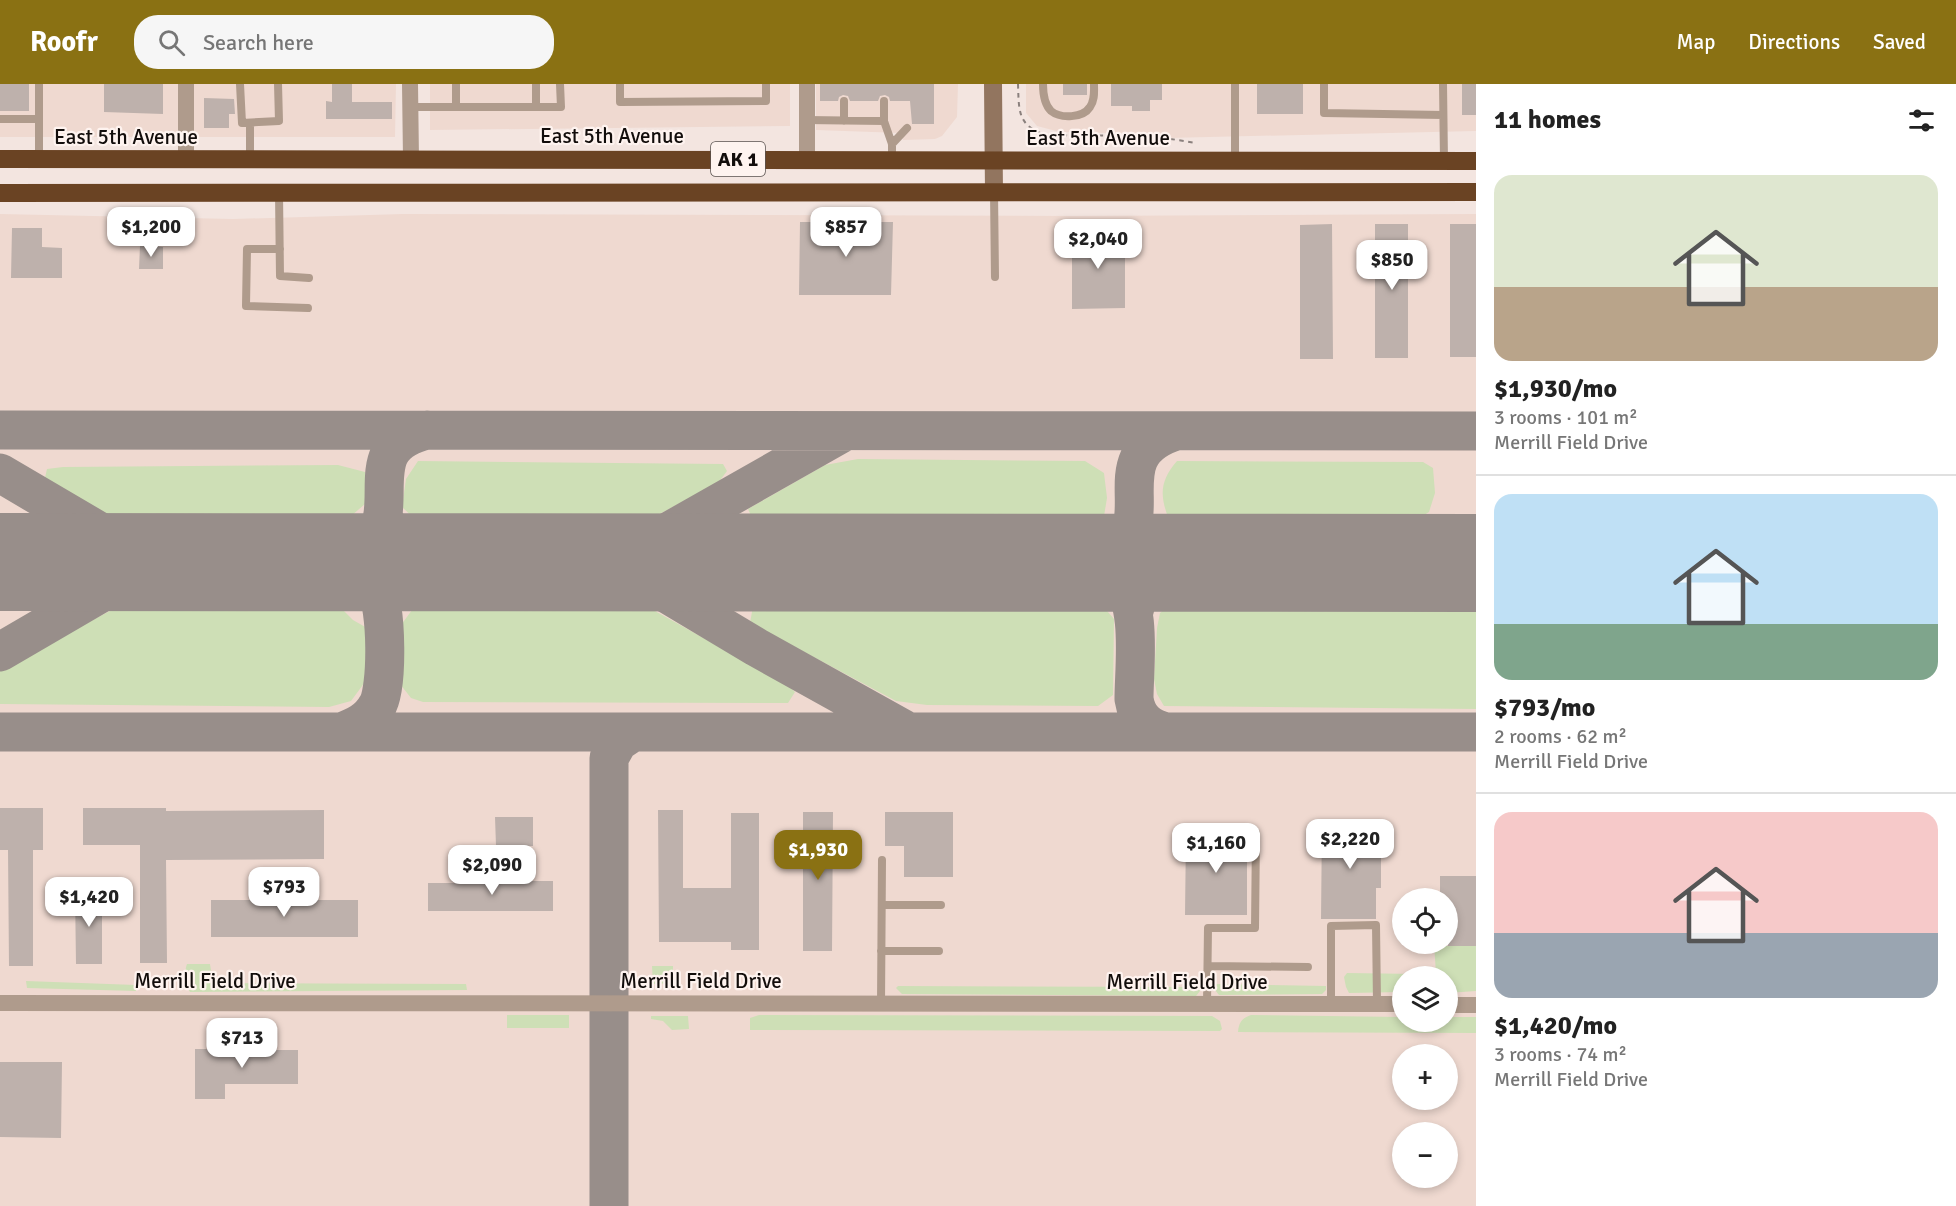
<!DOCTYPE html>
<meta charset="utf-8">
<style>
:root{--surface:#fff;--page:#f6f6f6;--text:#222;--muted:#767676;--line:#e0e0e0;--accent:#8a7113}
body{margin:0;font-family:Signika,sans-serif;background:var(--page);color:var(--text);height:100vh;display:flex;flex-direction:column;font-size:22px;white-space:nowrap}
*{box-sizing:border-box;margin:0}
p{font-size:20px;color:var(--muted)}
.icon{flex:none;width:33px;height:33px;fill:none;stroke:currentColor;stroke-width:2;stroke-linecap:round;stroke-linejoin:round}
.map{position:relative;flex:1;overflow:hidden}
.side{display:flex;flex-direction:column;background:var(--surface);width:480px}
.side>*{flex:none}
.tools{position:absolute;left:1392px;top:804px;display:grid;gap:12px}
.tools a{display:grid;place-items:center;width:66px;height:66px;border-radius:50%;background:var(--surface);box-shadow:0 3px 9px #0003;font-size:30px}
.price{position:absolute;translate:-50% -51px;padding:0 14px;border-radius:12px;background:#fff;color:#222;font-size:20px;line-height:39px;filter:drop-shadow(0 2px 3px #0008)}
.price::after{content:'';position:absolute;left:50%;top:36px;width:18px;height:14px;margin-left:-9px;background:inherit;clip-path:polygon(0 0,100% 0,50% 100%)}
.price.active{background:var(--accent);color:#fff}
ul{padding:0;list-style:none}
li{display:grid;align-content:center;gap:12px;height:318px;padding:0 18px}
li+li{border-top:2px solid var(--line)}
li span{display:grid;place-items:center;height:186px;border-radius:18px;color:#555}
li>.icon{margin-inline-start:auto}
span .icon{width:108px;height:108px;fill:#fffc;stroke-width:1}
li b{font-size:26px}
h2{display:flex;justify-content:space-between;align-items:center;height:72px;padding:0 18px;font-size:26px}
header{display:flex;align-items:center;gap:36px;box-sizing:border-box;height:84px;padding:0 30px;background:var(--accent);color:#fff}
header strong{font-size:28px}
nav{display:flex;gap:33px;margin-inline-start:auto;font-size:21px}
.search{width:420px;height:54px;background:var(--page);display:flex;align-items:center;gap:15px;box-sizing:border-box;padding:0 21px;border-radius:24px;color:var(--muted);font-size:22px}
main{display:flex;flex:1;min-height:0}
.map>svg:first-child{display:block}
.built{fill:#efd9d0;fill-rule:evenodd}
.green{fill:#cedfb6}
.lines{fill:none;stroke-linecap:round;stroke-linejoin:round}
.taxiway{stroke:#988e8a;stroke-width:39}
.runway{stroke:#988e8a;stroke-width:98}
.building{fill:#beb1ac}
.path{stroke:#8a807d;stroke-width:2;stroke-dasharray:4.5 4.5;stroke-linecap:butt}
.lane{stroke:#af9b8c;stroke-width:8}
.street{stroke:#af9b8c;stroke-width:16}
.secondary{stroke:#92755f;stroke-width:18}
.highway{stroke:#6a4323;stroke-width:18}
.labels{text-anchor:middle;stroke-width:4.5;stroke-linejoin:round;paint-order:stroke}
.shield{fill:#fef3ef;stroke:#59524f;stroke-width:1.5}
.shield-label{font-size:20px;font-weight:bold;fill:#120d0b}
.street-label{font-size:21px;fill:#120d0b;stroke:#fef3ef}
</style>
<header>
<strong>Roofr</strong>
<div class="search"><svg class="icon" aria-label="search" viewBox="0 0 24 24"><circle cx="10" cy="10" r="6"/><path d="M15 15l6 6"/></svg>Search here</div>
<nav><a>Map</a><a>Directions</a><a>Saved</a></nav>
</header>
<main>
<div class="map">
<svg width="1476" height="1122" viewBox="0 0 1476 1122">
<rect width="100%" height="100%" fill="#f3e5e0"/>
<!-- built -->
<path class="built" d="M0 0H396L395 53H0Z
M430 0H790V42L430 46Z
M816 0H958L957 33 942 52 935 55 903 56 901 49 816 46Z
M1026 0H1476V47L1167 54V50L1060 48 1037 42 1026 29Z
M0 130 233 135 403 130 1073 132 1476 130V1122H0ZM1402 814H1448V860H1402ZM1402 892H1448V938H1402ZM1402 970H1448V1016H1402ZM1402 1048H1448V1094H1402Z"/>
<!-- green -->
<path class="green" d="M858 375 1085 377 1104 389 1107 414 1104 432 1092 440 752 434 748 425 825 381Z
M418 377 723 380 727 387 718 399 652 434 637 440 418 438 402 423 406 395Z
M1177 377 1423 378 1433 384 1435 409 1429 428 1413 438 1185 441 1169 436C1160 412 1159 398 1177 377Z
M338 381 365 388V420L344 438 118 437 44 398 47 385 63 383Z
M1175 516 1476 520V625L1164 622 1157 610 1154 595 1157 544 1160 529Z
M125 519 341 524 353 536 367 544 368 594 351 617 329 623 0 620V585Z
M1102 521 1114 535 1113 611 1098 622 927 621 896 617 750 539 753 522Z
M415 522H646L788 601 795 608 788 619 423 618 411 614 400 600 401 541Z
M1434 860H1440V862H1476V907L1448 909V892H1440L1439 889H1436Z
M187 880H210L213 899 466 900 467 906 190 908C184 900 184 889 187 880Z
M652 882H673V899L653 900Z
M1347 889 1418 890 1420 892H1402V908L1349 909 1346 903 1344 893Z
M26 897 136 901V907L27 904Z
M1215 900 1326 902V906L1322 910 1219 911 1215 906Z
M898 902 1199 903 1200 907 1196 912 902 910 896 904Z
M507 931H569V944H507Z
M759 931 1212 932 1220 937 1222 945 1220 947 750 946V934Z
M1251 931 1402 933V938H1448V933H1476V949L1238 948C1239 938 1242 934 1251 931Z
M651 932H688L689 945 672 946 663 937 651 935Z"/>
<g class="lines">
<!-- taxiway -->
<path class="taxiway" d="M0 346 1476 347
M0 389 131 466 178 478
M383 431C393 463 407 472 439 479
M334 478C351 484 366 489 376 505 387 522 388 605 377 622 369 637 355 643 341 648
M334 478C350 474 368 468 376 452 398 412 360 362 427 346
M589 479 639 493 756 563 907 647
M589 479 636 466 842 349
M1078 479C1091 482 1106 484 1117 494 1143 517 1134 582 1134 615 1137 634 1148 644 1166 648
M1078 479C1091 475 1106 473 1117 465 1159 431 1101 371 1176 347
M1134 527C1140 499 1157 487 1183 479
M0 568 127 494 151 485 180 478
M0 648H1476
M609 1122V674L618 658 633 648"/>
<!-- runway -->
<path class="runway" d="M0 478 1476 479"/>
</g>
<!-- building -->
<path class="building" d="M0 0H29V27H0Z
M104 0H163V30L104 28Z
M332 0H352V18H392V35H326V17L332 18Z
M820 0H934V40H912L910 17H890L889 13 885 11 880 12 878 17H850L848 12 843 11 839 13 838 17H820Z
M1063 0H1087V11H1063Z
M1111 0H1162V16H1150V27H1132V22H1111Z
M1257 0H1303V30H1257Z
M1462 0H1476V31H1462Z
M204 14 234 15 235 30H229V44H204Z
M800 138H893L891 211H799Z
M1332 140 1333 275H1300V141Z
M1375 140H1408V274H1375Z
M1450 140H1476V273H1450Z
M12 144H42V163L62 164V194H11Z
M1072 148H1125V224L1072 225Z
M140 162 163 163V185H139Z
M0 724H43V766H33V882H9L8 766H0Z
M83 724H166V727L324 726V775L166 776 167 879H140V761H83Z
M658 726H683V804H731V729H759V866H731V858H659Z
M803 728H833L832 867H803Z
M885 728H953V793H904V762H885Z
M495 733H533V762H496Z
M1322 738H1381V804H1376V835H1321Z
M1186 749H1247V831H1185Z
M1440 792H1476V862H1448V814H1440Z
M476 797H553V827H428V799H476Z
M75 808H102V880H76Z
M211 816H358V853H211Z
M212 962 233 963V966H298V1000H225V1015H195V965H212Z
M0 978H62L61 1054 0 1053Z"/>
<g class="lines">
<!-- path -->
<path class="path" d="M1018 0C1019 26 1017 42 1046 51L1152 52 1196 59"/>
<!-- lane -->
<path class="lane" d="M240 0 242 39 279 37 278 0
M536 0V23
M620 0V18L766 17V0
M1043 0C1043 9 1044 20 1051 27 1061 35 1083 34 1090 23 1095 16 1094 8 1094 0
M1324 0V29L1443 31
M1443 0 1444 77
M844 17V37
M884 17V37L892 60V75
M411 23H561L560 0
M456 23V0
M0 35H38
M806 36 884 37
M250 39V75
M892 60 907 44
M39 75V0
M1235 76V0
M994 108 995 193
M279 109 280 192 309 194
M280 165H247L246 222 308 224
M882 821H941
M881 867H939
M1208 882 1308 883
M1331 919V842L1376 841 1377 919
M881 920 882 776
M1207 920 1208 844H1255L1256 749"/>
<!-- street -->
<path class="street" d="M410 0 411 75
M807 75V0
M186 76V0
M0 919 1402 920
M1448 921H1476"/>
<!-- secondary -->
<path class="secondary" d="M993 0 994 108"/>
<!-- highway -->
<path class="highway" d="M0 75 1476 77
M0 109 1476 108"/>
</g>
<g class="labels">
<!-- shield labels -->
<rect class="shield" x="711" y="58" width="54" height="34" rx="4.5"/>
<g class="shield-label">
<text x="738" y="82">AK 1</text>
</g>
<!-- street labels -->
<g class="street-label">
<text x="612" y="59">East 5th Avenue</text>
<text x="126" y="60">East 5th Avenue</text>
<text x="1098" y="61">East 5th Avenue</text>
<text x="215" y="904">Merrill Field Drive</text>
<text x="701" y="904">Merrill Field Drive</text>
<text x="1187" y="905">Merrill Field Drive</text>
</g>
</g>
</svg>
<div class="tools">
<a><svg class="icon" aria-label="locate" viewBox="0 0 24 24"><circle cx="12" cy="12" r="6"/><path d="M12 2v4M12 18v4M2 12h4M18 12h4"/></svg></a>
<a><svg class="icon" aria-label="layers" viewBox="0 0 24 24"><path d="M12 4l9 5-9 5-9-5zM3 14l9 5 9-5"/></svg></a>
<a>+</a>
<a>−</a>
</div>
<b class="price" style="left:151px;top:174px">$1,200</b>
<b class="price" style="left:846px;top:174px">$857</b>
<b class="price" style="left:1098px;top:186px">$2,040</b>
<b class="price" style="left:1392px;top:207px">$850</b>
<b class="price" style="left:1350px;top:786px">$2,220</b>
<b class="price" style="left:1216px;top:790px">$1,160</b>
<b class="price active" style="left:818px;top:797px">$1,930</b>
<b class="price" style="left:492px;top:812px">$2,090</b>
<b class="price" style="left:284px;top:834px">$793</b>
<b class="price" style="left:89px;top:844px">$1,420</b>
<b class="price" style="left:242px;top:985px">$713</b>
</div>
<section class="side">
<h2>11 homes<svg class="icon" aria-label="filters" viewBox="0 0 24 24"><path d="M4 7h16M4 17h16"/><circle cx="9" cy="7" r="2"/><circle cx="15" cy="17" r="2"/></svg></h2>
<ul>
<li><span style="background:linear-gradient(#dfe7d0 60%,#b9a48a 0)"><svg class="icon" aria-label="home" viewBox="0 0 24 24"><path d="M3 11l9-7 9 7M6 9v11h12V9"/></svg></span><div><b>$1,930/mo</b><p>3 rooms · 101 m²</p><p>Merrill Field Drive</p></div></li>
<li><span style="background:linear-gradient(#bfe0f5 70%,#7fa58c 0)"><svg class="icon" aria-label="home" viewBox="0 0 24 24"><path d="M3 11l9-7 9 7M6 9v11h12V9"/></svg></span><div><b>$793/mo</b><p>2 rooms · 62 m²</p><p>Merrill Field Drive</p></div></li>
<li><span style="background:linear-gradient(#f6c9c9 65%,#9aa5b1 0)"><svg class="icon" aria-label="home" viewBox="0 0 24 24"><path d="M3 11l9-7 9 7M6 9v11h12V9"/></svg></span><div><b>$1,420/mo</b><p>3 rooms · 74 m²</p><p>Merrill Field Drive</p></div></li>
</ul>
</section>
</main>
